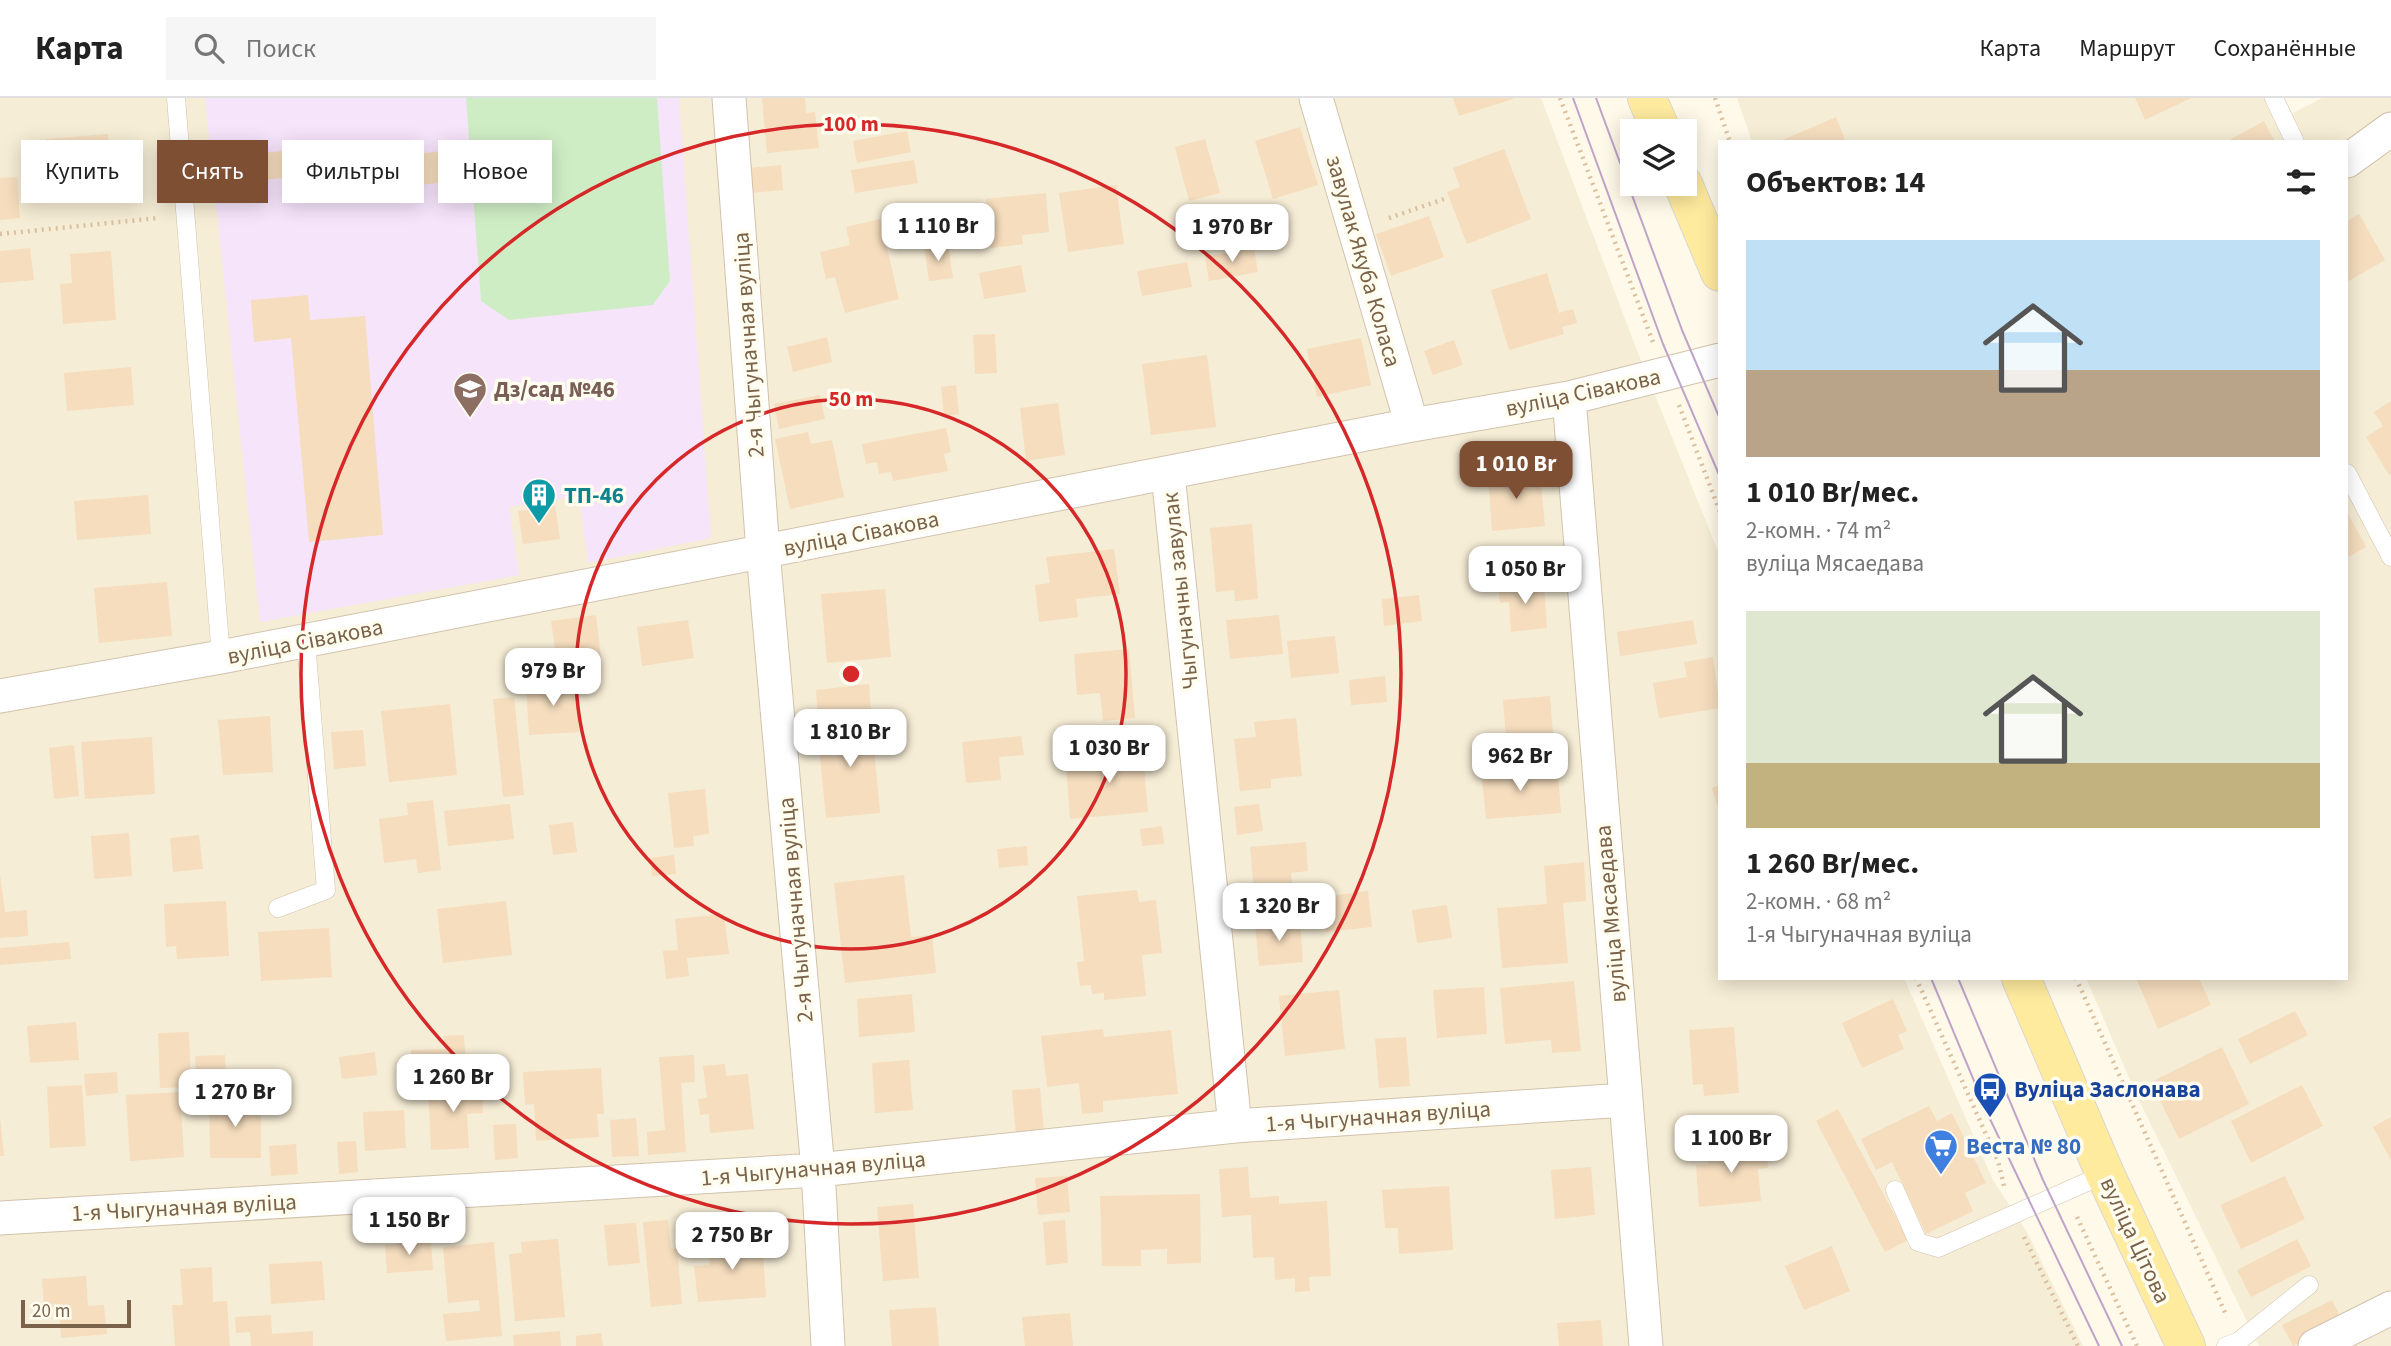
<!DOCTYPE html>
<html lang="ru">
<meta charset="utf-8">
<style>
:root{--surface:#fff;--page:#f6f6f6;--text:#222;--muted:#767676;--line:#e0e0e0;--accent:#7e4f32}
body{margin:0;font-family:"Source Sans 3",sans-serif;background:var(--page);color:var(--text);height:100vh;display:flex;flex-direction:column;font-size:26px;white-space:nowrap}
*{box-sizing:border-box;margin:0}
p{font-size:23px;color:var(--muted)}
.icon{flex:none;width:38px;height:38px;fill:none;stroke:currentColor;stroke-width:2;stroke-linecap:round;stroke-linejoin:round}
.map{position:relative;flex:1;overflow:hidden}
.sheet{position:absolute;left:1718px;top:42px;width:630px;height:840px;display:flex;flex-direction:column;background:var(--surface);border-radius:0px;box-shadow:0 4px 18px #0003}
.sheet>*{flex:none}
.guide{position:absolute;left:21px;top:42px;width:665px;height:63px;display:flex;gap:14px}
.fabs{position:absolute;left:1620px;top:21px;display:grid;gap:14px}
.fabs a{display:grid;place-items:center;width:77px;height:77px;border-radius:0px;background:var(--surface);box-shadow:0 4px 18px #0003;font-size:35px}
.scale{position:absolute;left:21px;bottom:18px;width:110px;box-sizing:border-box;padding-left:7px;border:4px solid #7b6349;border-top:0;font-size:19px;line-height:24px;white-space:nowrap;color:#7b6349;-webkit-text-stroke:5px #fffcf0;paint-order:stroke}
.price{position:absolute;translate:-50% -60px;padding:0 16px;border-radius:14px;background:#fff;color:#222;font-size:23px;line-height:46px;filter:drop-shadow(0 2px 4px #0008)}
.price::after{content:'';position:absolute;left:50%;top:42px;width:21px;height:16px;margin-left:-10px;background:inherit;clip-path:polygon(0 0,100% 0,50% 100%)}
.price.active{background:var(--accent);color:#fff}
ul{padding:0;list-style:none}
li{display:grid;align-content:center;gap:14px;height:371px;padding:0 28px}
li span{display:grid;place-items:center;height:217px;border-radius:0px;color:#555}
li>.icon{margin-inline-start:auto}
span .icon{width:126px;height:126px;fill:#fffc;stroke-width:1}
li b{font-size:30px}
h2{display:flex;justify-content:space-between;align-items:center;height:84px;padding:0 28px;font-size:30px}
.tag{padding:0 24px;border-radius:0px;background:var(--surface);box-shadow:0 4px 18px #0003;font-size:24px;line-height:63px}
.tag.active{background:var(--accent);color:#fff}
header{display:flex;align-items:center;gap:42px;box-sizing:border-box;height:98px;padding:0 35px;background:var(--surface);border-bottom:2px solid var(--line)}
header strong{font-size:33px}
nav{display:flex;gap:38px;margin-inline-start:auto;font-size:24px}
.search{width:490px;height:63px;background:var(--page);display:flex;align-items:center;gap:18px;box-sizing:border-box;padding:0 24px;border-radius:0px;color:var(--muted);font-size:26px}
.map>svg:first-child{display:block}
.residential{fill:#f6edd6}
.education{fill:#f6e4fb}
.green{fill:#cfedc5}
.building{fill:#f5ddbe}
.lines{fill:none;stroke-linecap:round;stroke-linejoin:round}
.lane-casing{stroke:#d2c2ac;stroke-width:19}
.street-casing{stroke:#d2c2ac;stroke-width:35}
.primary-casing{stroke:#ddd6d0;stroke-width:40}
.path{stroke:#dbc0a0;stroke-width:4.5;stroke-dasharray:2 5;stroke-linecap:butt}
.lane{stroke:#fff;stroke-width:18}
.street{stroke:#fff;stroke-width:33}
.primary{stroke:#ffeb9e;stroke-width:38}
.tram{stroke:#bfa4ca;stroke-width:2}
.ring{fill:none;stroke:#d62828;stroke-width:3.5}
.labels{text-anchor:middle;stroke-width:7;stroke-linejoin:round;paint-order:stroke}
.street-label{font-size:23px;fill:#7b6349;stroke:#fffcf0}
.education-label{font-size:23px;font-weight:bold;fill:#785e54;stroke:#fffcf0;text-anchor:start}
.culture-label{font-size:23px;font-weight:bold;fill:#0d838f;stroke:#fffcf0;text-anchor:start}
.transit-label{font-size:23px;font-weight:bold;fill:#164399;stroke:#fffcf0;text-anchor:start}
.shop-label{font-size:23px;font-weight:bold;fill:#366cbe;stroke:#fffcf0;text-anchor:start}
.centre{fill:#d62828;stroke:#fffcf0;stroke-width:3.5}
.ring-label{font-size:21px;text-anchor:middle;font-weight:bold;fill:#d62828;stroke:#fffcf0;stroke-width:7;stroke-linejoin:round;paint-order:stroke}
</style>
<header>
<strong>Карта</strong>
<div class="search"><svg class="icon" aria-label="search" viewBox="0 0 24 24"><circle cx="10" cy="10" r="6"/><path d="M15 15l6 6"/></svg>Поиск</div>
<nav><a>Карта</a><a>Маршрут</a><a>Сохранённые</a></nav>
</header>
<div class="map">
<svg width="2391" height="1248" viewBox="0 0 2391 1248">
<rect width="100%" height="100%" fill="#fef9e8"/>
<!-- residential -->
<path class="residential" d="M0 0H1541L1638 255 1720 458V880H1904L1993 1082 2027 1134 2083 1248H0Z
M1737 0H2281L2289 17 2322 0H2391V1248H2259L2136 996 2086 880H2347V44H1752Z"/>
<!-- education -->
<path class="education" d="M205 0H679L711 440 588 465 579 398 509 409 519 477 260 524Z"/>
<!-- green -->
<path class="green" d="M466 0H657L670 183 653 207 509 222 481 203Z"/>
<!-- building -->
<path class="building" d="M762 0H805L806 15 815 14 819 50 767 55Z
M1453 0H1513V1L1459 18Z
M2135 0H2191L2145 22Z
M1836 19 1846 44H1778Z
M2264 23 2275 44H2226Z
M1300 29 1318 87 1273 101 1255 43Z
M907 33 911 54 857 65 853 43Z
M108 36 111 78 48 82 45 41Z
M1205 41 1220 95 1189 103 1175 49Z
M339 48 342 75 226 85 224 58Z
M1504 51 1531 121 1467 146 1447 94 1460 89 1453 70Z
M442 53 446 84 393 90 390 59Z
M914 62 918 85 855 95 851 72Z
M781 67 783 92 752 95 750 70Z
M17 79 20 120 0 122V80Z
M1116 87 1124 146 1068 154 1059 95Z
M1046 95 1049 134 1022 137 1023 146 991 150 986 101Z
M1283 110 1289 131 1240 144 1234 122Z
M2359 116 2385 162 2347 184V123Z
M1429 118 1444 159 1391 178 1376 136Z
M880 121 899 201 845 215 835 179 826 181 820 154 850 147 846 129Z
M948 147 953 180 929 183 924 149Z
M30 150 34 182 0 185V153Z
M1254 150 1258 174 1209 183 1205 159Z
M111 153 116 222 63 226 60 186 72 185 70 156Z
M1187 164 1192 189 1142 198 1137 173Z
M1021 167 1026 194 984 201 979 175Z
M1547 175 1559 215 1573 211 1577 225 1562 229 1564 236 1509 252 1491 192Z
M308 197 310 222 365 218 383 437 309 444 291 240 254 244 251 202Z
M995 236 997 275 975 276 973 237Z
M827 239 832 264 793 274 787 249Z
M1361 240 1371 287 1317 299 1307 251Z
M1454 242 1463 267 1433 277 1424 253Z
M1207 257 1216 329 1151 337 1142 266Z
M131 269 134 307 67 313 64 275Z
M956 287 959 316 944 318 941 289Z
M820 297 825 321 779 331 774 306Z
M2391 303V376L2389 377 2366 339 2383 328 2374 314Z
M1058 305 1065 357 1026 363 1020 310Z
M946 330 951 354 944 356 948 373 893 383 891 374 879 376 877 364 866 366 862 346Z
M808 334 811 346 832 342 844 399 790 411 775 341Z
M1540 374 1545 428 1492 433 1488 378Z
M148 397 151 436 77 442 74 403Z
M555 408 560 441 523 446 518 413Z
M2347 414 2366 449 2347 460Z
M1252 426 1258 501 1235 503 1234 492 1216 494 1210 430Z
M1114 451 1120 496 1076 501 1078 519 1039 524 1035 487 1050 485 1046 459Z
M1513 483V489L1544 486 1547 530 1511 534 1509 504 1500 505 1498 484Z
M167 484 172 538 99 545 94 490Z
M885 491 891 559 827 565 821 496Z
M1419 497 1422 523 1384 528 1382 501Z
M596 517 601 559 557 564 551 523Z
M1279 517 1283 556 1230 561 1226 522Z
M688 522 694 560 642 568 637 529Z
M1693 522 1697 546 1620 558 1617 534Z
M1335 538 1339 575 1291 580 1287 543Z
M1129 551 1135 620 1103 623 1100 595 1077 597 1074 556Z
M1713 559 1720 610 1659 620 1653 585 1687 579 1684 564Z
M1385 578 1387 604 1351 607 1349 582Z
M576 583 579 634 529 637 526 587Z
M869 586 871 612 818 617 816 592Z
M1550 598 1553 636 1540 637V649L1507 652 1503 602Z
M514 599 524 697 503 699 493 601Z
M450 606 457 677 389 684 381 613Z
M871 617 880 715 826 720 818 639 840 636 839 621Z
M270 618 273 674 223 677 218 622Z
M1296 620 1302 678 1271 681V690L1240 693 1234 641 1256 639 1254 624Z
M363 632 366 668 334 671 331 634Z
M1021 638 1024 657 999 659 1001 682 966 685 962 644Z
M152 639 155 696 85 701 81 644Z
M1142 646 1148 714 1070 721 1066 667 1106 663 1105 650Z
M74 647 79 698 54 701 49 650Z
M1519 668V678L1558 674 1561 715 1486 721 1481 672Z
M1720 687V716L1712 690Z
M705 691 709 736 693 738 694 748 674 750 668 695Z
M433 702 441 772 418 775 416 761 384 765 379 721 408 717 407 705Z
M510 706 514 741 448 748 444 713Z
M1259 706 1263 733 1237 737 1234 709Z
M573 724 577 754 553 757 549 727Z
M1162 728 1164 746 1142 748 1140 731Z
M129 735 132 778 94 781 91 738Z
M199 737 203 771 173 774 170 740Z
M1306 744 1308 773 1291 775 1293 791 1254 795 1250 749Z
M1027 748 1028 767 999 770 997 751Z
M674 757 676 776 652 778 650 760Z
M1584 764 1586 803 1563 805 1568 865 1502 870 1497 810 1547 806 1544 768Z
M0 776 5 814 27 812 28 838 0 840Z
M904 777 911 839 932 837 936 875 845 885 834 785Z
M1137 792 1139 804 1156 802 1162 855 1142 857 1146 898 1104 902V895L1092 896 1091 887 1080 888 1077 864 1084 863 1077 798Z
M1368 793 1372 829 1326 834 1322 799Z
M226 803 229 858 177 861 176 848 166 849 164 806Z
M506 803 512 857 443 865 437 811Z
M1447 807 1452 840 1417 845 1412 812Z
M724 816 729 856 687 860 689 878 666 881 663 853 678 852 675 821Z
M1300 823 1303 864 1259 868 1255 827Z
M329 830 332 879 261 883 258 834Z
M69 844 71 861 0 867V850Z
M2136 880H2199L2211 907 2158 931Z
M1574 883 1581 953 1552 955 1551 942 1505 946 1500 890Z
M1484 889 1487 936 1437 940 1433 892Z
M1339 892 1345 951 1285 958 1279 898Z
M912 896 915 934 859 939 857 901Z
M1893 901 1907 933 1898 937 1904 951 1862 970 1842 925Z
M2295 913 2308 937 2250 966 2238 941Z
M76 924 79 962 30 965 27 928Z
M1734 929 1739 995 1704 998 1703 986 1693 987 1689 932Z
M1103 931 1104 939 1171 932 1178 996 1103 1003V1014L1082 1016 1079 985 1047 989 1041 938Z
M189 934 191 989 160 990 158 935Z
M464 937 466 968 411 970V952L445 951 444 938Z
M1406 939 1410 988 1379 990 1375 941Z
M2222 949 2249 1006 2179 1041 2151 984Z
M375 954 377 977 342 981 339 959Z
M225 957 226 980 196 981 195 958Z
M694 957 695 984 681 985 686 1054 648 1057 647 1034 665 1032 659 959Z
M909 962 913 1012 875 1015 872 965Z
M725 966 726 978 748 976 754 1031 710 1035 709 1016 700 1017 698 1001 707 1000 703 968Z
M601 970 604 1016H597L599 1039 536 1043 534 1006 525 1007 523 974Z
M117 974 118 995 86 998 84 976Z
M482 986 483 1015 467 1016 469 1050 431 1052 428 989Z
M82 987 86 1048 50 1050 47 989Z
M2302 987 2323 1028 2251 1065 2231 1023Z
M1040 990 1044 1034 1016 1036 1012 992Z
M180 994 184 1059 130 1063 126 997Z
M209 1003H261V1060H210Z
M1929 1008 1937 1023 1952 1015 1986 1085 1965 1095 1973 1113 1926 1136 1892 1064 1876 1072 1861 1041Z
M1838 1011 1908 1142 1885 1154 1816 1023Z
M404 1012 406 1050 365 1053 363 1014Z
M2391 1019V1062L2373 1029Z
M0 1020 4 1058H0Z
M636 1020 639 1058 612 1059 610 1022Z
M516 1026 518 1060 495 1062 493 1027Z
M356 1043 358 1074 339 1076 337 1044Z
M1766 1045 1768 1070 1758 1071 1761 1103 1699 1109 1696 1067 1708 1066 1707 1050Z
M296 1046 298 1076 271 1078 269 1048Z
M1248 1069 1250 1100 1279 1098V1106L1327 1103 1331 1178 1309 1179 1310 1193 1295 1194V1180L1275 1182 1274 1159 1253 1160 1251 1117 1222 1119 1219 1071Z
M1591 1069 1595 1117 1555 1121 1551 1072Z
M1067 1078 1070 1114 1038 1117 1035 1080Z
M2285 1078 2305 1121 2241 1151 2220 1107Z
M1449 1088 1453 1152 1399 1156 1398 1130H1385L1382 1092Z
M1200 1096 1201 1165 1167 1166V1151L1141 1152V1168H1102L1100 1098Z
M913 1106 919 1180 883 1183 877 1109Z
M668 1122 671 1151 677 1150 682 1206 651 1209 643 1124Z
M1065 1122 1068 1165 1046 1167 1043 1124Z
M636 1125 640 1165 608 1168 604 1127Z
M558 1141 565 1219 515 1223 509 1156 522 1155 521 1144Z
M2297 1141 2311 1168 2251 1199 2237 1172Z
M762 1142 766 1199 698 1204 694 1168 710 1167 708 1146Z
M431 1143 433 1172 387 1175 385 1147Z
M494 1144 502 1238 446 1243 443 1216 480 1213 479 1202 448 1205 443 1149Z
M1832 1148 1850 1193 1804 1212 1785 1168Z
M322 1163 325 1202 271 1206 269 1166Z
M212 1169 213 1204 227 1203 230 1248H175L172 1207H183L180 1171Z
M86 1178 88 1208 104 1207 107 1236 61 1240 59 1209H44L42 1181Z
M2332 1202 2343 1224 2293 1248 2282 1227Z
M936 1209 939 1248H892L889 1212Z
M1070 1215 1073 1248H1025L1022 1219Z
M271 1217 272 1236 313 1233V1248H251L250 1234 236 1235 235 1219Z
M1601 1222 1603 1248H1559L1557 1225Z
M560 1233 561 1248H514L513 1237Z
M601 1235 603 1248H576V1238Z"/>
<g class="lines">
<!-- lane casing -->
<g class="lane-casing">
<path id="lane" d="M176 0 221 559
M2274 0 2295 44
M2347 375 2391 459
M278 810 326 792 306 543
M1895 1092 1918 1144 1938 1150 2105 1076
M2226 1248 2239 1243 2309 1187"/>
</g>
<!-- street casing -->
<g class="street-casing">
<path id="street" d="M729 0 763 453 818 1072 828 1248
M1316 0 1412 327
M2347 63 2391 31
M1569 300 1646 1248
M1168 376 1235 1028
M0 598 221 559 1412 327 1569 300 1720 262
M0 1120 818 1072 1235 1028 1625 1002
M2315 1248 2391 1210"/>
</g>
<!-- primary casing -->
<g class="primary-casing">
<path id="primary" d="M1647 0 1661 33
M1683 86 1720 174
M2021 880 2105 1076 2186 1248"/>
</g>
<!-- path -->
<path class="path" d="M1560 0 1653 244
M1715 0 1730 44
M1389 120 1444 101
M0 136 159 120
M1679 307 1720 414
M1916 880 1998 1063 2005 1092
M2076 880 2227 1219
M2077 1119 2137 1248
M2024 1139 2078 1248"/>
<!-- lane -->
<use href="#lane" class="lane"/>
<!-- street -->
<use href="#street" class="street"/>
<!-- primary -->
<use href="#primary" class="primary"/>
<!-- tram -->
<path class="tram" d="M1573 0 1663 246 1720 379
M1596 0 1682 232 1720 321
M1931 880 1990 1021 2099 1248
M1958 880 2043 1082 2122 1248"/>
</g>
<!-- distance rings -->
<g class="ring">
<circle cx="851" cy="576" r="275"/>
<circle cx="851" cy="576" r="550"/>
</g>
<!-- icons -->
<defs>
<g id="school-pin" transform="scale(1.75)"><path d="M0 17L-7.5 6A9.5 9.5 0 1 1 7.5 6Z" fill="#8d6e63" stroke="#fffcf0"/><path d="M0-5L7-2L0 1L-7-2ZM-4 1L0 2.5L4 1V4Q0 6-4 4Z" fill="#fff"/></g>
<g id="building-pin" transform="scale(1.75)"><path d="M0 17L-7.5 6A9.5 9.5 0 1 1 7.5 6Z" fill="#0f9aa8" stroke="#fffcf0"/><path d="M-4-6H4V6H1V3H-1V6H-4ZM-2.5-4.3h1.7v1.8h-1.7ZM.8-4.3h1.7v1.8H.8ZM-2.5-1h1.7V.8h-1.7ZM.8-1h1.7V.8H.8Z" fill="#fff"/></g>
<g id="bus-pin" transform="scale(1.75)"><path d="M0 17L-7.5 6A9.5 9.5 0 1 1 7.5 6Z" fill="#1a4fb4" stroke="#fffcf0"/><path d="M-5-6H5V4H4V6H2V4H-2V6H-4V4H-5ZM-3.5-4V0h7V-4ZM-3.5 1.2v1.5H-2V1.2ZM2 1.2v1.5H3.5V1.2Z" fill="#fff"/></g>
<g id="supermarket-pin" transform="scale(1.75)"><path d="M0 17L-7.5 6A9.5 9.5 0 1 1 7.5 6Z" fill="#3f7fe0" stroke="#fffcf0"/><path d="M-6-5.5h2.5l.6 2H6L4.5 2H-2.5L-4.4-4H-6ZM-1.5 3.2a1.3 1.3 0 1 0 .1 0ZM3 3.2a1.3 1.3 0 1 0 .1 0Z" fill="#fff"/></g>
</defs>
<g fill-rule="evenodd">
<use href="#school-pin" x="470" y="291"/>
<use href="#building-pin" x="539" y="397"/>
<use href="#bus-pin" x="1990" y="991"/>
<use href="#supermarket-pin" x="1941" y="1048"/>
</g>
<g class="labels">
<!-- street labels -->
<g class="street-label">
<text transform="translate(1364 163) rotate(74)" y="8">завулак Якуба Коласа</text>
<text transform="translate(748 247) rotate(-94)" y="8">2-я Чыгуначная вуліца</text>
<text transform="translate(1583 294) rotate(-12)" y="8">вуліца Сівакова</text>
<text transform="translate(861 435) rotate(-11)" y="8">вуліца Сівакова</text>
<text transform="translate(1180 493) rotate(-96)" y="8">Чыгуначны завулак</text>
<text transform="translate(305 543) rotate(-11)" y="8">вуліца Сівакова</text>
<text transform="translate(795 812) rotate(-95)" y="8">2-я Чыгуначная вуліца</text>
<text transform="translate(1610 816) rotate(-95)" y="8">вуліца Мясаедава</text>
<text transform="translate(1378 1018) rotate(-4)" y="8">1-я Чыгуначная вуліца</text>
<text transform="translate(813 1070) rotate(-5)" y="8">1-я Чыгуначная вуліца</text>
<text transform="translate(184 1109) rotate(-3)" y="8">1-я Чыгуначная вуліца</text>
<text transform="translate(2136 1142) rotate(65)" y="8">вуліца Цітова</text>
</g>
<!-- education labels -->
<g class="education-label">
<text x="494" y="299">Дз/сад №46</text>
</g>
<!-- culture labels -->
<g class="culture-label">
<text x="564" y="405">ТП-46</text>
</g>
<!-- transit labels -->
<g class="transit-label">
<text x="2014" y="999">Вуліца Заслонава</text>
</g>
<!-- shop labels -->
<g class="shop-label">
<text x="1966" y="1056">Веста № 80</text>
</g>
</g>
<circle cx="851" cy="576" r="10" class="centre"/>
<g class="ring-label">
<text x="851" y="33">100 m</text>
<text x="851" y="308">50 m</text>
</g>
</svg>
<div class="fabs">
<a><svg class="icon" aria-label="layers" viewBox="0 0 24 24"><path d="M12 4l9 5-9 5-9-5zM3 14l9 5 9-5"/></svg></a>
</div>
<div class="scale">20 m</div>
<b class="price" style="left:938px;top:165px">1 110 Br</b>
<b class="price" style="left:1232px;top:166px">1 970 Br</b>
<b class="price active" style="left:1516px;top:403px">1 010 Br</b>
<b class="price" style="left:1525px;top:508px">1 050 Br</b>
<b class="price" style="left:553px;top:610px">979 Br</b>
<b class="price" style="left:850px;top:671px">1 810 Br</b>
<b class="price" style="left:1109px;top:687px">1 030 Br</b>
<b class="price" style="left:1520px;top:695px">962 Br</b>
<b class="price" style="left:1279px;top:845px">1 320 Br</b>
<b class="price" style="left:453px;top:1016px">1 260 Br</b>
<b class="price" style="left:235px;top:1031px">1 270 Br</b>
<b class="price" style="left:1731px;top:1077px">1 100 Br</b>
<b class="price" style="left:409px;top:1159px">1 150 Br</b>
<b class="price" style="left:732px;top:1174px">2 750 Br</b>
<div class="guide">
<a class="tag">Купить</a>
<a class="tag active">Снять</a>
<a class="tag">Фильтры</a>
<a class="tag">Новое</a>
</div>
<section class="sheet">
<h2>Объектов: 14<svg class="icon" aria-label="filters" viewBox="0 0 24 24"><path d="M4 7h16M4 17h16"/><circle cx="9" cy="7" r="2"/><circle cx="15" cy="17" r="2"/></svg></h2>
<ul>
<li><span style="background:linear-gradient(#bfe0f5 60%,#b9a48a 0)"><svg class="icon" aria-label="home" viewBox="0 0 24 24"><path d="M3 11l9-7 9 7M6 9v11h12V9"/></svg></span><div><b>1 010 Br/мес.</b><p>2-комн. · 74 m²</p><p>вуліца Мясаедава</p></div></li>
<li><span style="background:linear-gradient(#dfe7d0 70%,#c2b280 0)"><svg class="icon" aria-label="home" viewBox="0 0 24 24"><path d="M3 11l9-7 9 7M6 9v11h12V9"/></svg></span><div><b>1 260 Br/мес.</b><p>2-комн. · 68 m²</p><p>1-я Чыгуначная вуліца</p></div></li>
</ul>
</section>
</div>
